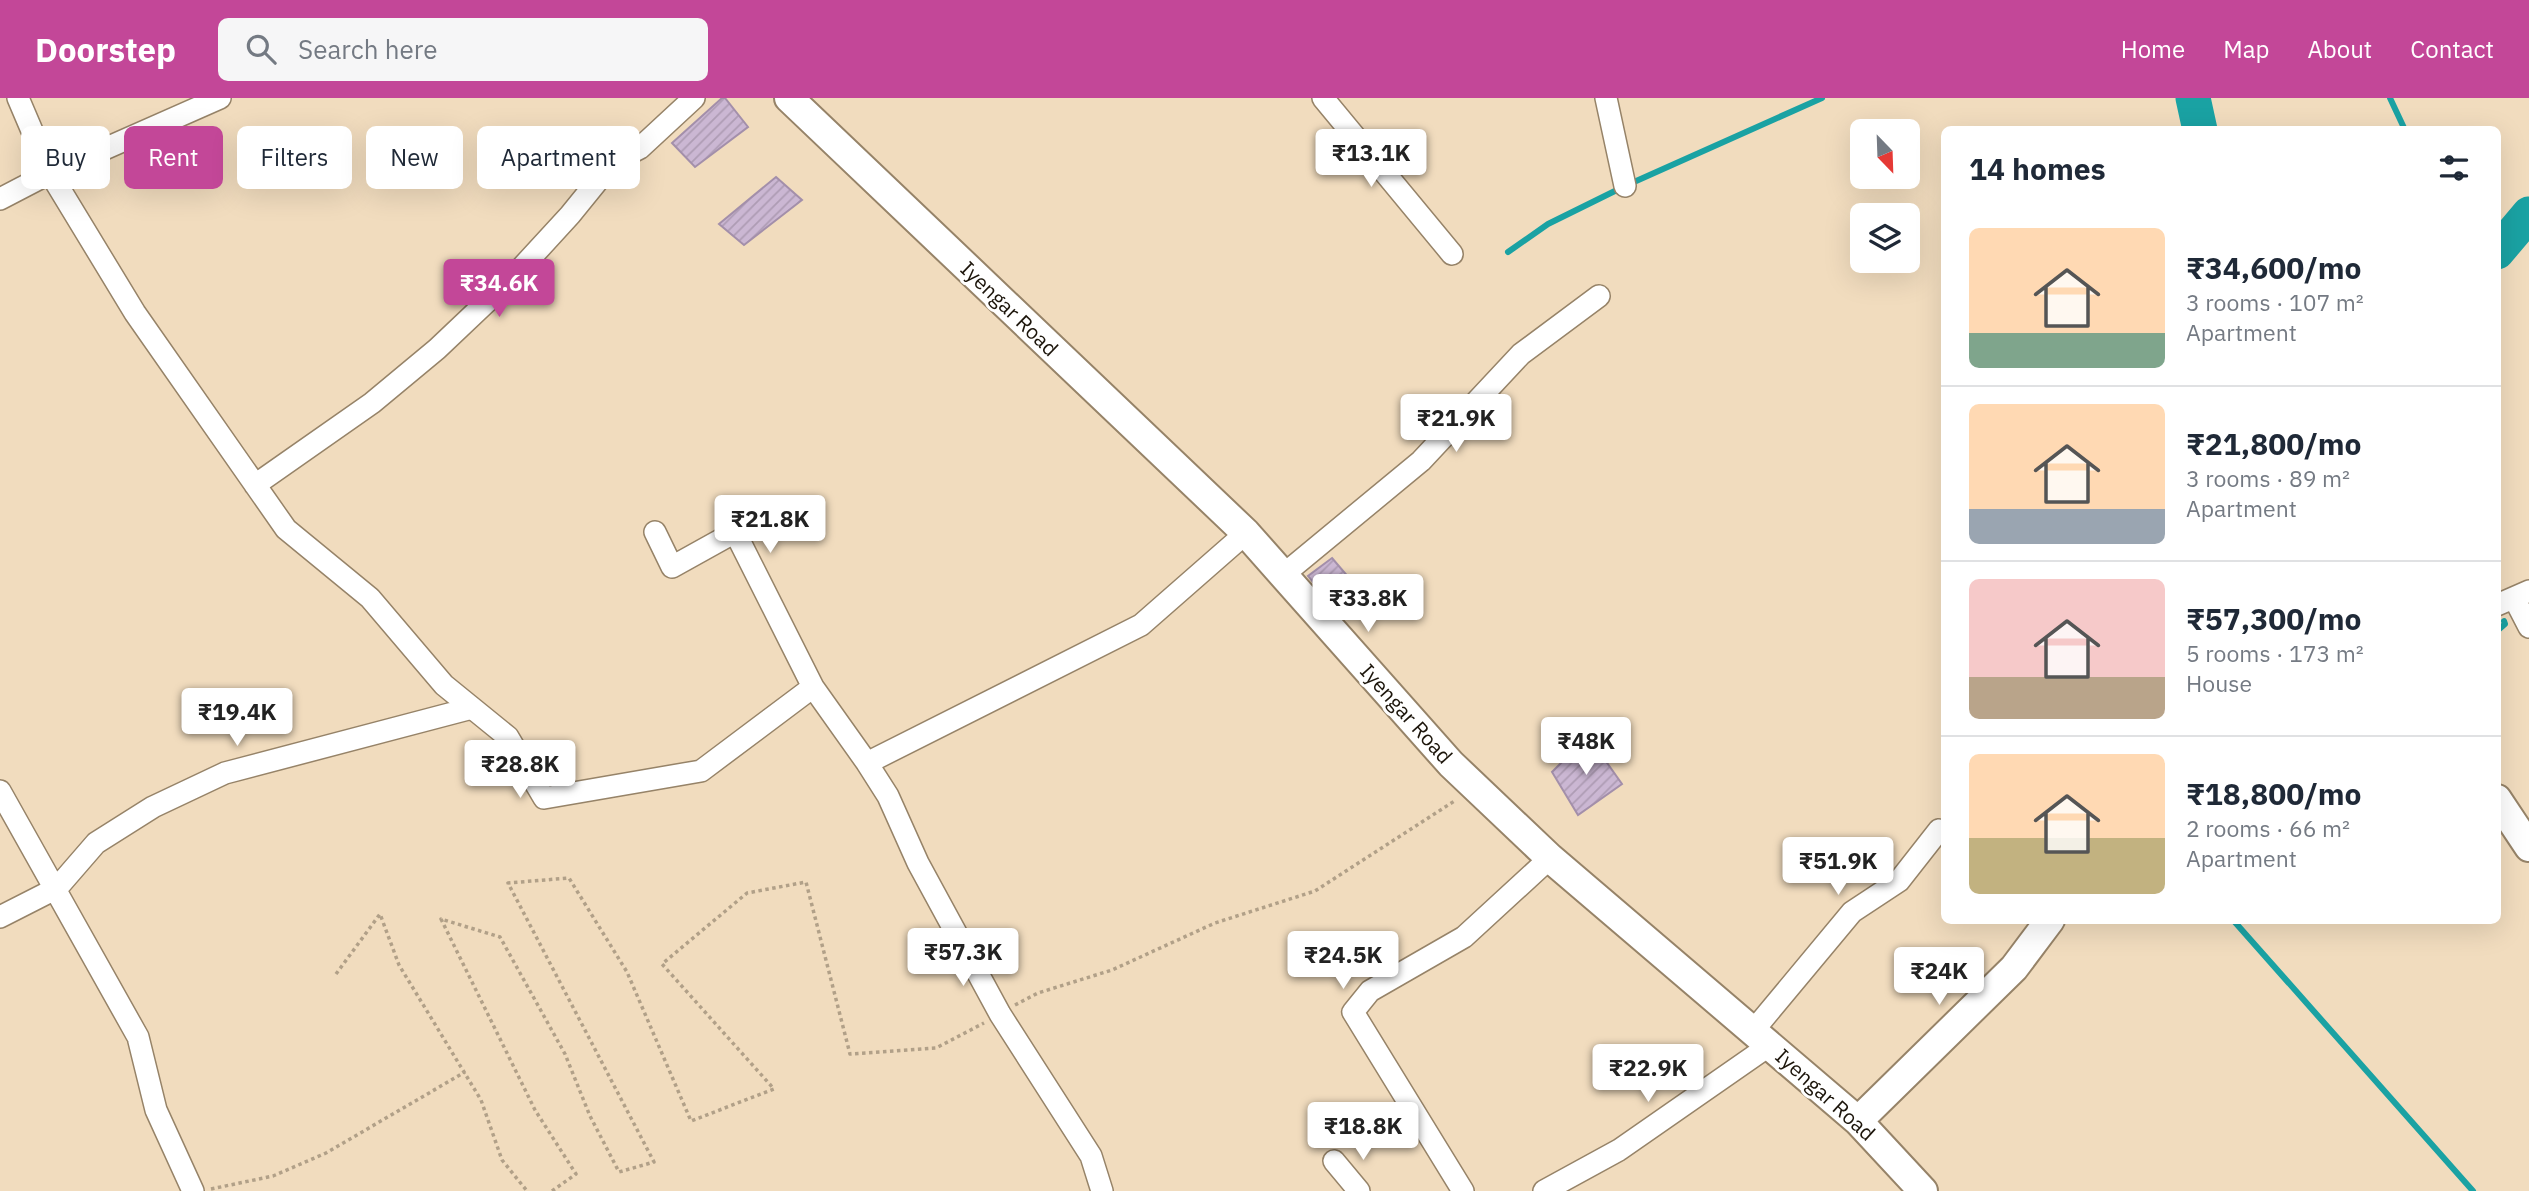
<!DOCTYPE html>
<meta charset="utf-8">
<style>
:root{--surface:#fff;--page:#f6f6f7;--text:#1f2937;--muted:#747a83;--line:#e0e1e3;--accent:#c34798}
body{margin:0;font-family:"IBM Plex Sans",sans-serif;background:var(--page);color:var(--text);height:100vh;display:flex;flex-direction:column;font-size:26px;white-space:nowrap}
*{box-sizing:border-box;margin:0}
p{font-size:23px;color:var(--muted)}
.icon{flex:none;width:38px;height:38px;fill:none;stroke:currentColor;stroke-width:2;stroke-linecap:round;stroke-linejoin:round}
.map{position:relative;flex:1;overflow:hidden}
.sheet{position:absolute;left:1941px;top:28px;width:560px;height:798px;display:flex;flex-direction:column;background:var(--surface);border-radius:10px;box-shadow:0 7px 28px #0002}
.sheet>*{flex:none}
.banner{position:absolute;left:21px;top:28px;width:665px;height:63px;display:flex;gap:14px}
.needle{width:46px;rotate:157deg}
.buttons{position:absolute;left:1850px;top:21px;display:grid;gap:14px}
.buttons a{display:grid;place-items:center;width:70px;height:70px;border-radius:10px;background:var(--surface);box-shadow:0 7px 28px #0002;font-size:35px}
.price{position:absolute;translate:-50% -60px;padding:0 16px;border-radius:7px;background:#fff;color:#222;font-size:23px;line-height:46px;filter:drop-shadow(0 2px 4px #0008)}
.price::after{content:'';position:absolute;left:50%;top:42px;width:21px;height:16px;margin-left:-10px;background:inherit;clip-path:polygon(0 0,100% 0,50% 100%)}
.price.selected{background:var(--accent);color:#fff}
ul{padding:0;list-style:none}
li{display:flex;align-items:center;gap:21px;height:175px;padding:0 28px}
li+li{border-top:2px solid var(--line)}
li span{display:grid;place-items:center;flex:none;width:196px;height:140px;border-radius:10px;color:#555}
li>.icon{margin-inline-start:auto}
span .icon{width:84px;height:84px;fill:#fffc;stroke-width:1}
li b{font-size:30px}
h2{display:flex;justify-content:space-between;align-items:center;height:84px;padding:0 28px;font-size:30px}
.chip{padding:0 24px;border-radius:10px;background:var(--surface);box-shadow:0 7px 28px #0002;font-size:24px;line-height:63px}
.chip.selected{background:var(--accent);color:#fff}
header{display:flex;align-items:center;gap:42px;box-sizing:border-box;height:98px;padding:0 35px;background:var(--accent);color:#fff}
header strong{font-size:33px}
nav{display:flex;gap:38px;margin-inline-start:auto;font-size:24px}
.search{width:490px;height:63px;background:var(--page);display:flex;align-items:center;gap:18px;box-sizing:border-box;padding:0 24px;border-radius:10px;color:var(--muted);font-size:26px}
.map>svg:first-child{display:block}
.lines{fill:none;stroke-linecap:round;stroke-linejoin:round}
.stream{stroke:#1aa2a3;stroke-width:6}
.river{stroke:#1aa2a3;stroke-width:35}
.building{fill:url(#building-hatch);stroke:#a38faa;stroke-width:2}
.minor-casing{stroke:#968368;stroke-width:24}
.major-casing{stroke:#968368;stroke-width:32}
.path{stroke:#b1a088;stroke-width:3.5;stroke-dasharray:3.5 3.5;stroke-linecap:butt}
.minor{stroke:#fff;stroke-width:21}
.major{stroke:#fff;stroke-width:28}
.labels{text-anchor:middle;stroke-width:6;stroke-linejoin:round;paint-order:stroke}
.street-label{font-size:21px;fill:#1c150b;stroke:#fff}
</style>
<header>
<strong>Doorstep</strong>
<div class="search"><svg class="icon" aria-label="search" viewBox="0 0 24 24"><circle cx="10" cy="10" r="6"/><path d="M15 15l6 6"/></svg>Search here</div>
<nav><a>Home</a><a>Map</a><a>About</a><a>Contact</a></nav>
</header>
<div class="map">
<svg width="2529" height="1093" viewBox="0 0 2529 1093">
<defs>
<pattern id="building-hatch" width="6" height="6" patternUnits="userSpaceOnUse" patternTransform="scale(1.75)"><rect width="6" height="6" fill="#cbb7d3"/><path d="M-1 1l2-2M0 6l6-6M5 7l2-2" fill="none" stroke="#ae9cb4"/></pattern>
</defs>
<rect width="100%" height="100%" fill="#f1dcbe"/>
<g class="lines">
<!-- stream -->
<path class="stream" d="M2390 0 2405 32
M2497 138 2505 145
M1508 154 1548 126 1625 88 1822 0
M2497 533 2505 526 2504 523
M2233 822 2473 1093"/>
<!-- river -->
<path class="river" d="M2193 0 2200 32
M2497 154 2529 116"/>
</g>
<!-- building -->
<path class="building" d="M722 0H725L748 29 695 69 672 45Z
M776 79 802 102 744 147 719 126Z
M1332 460 1356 488 1332 507 1308 478Z
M1588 638 1622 686 1578 717 1552 674Z"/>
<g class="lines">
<!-- minor casing -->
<g class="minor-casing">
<path id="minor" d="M18 0 50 75 135 215 286 431 370 500 444 587 508 639 544 700 701 673 813 589 867 665 1141 527 1246 435
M1323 0 1452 156
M1606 0 1625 88
M0 101 50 75 220 0
M255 387 372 305 437 251 514 178 570 117 613 64 640 50 694 0
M655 434 672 469 735 434 813 589
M1283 477 1421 363 1521 256 1599 198
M2514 500 2529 529
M2497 507 2529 493
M867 665 888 698 918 765 1000 916 1091 1058 1102 1093
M0 693 138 939 156 1012 193 1093
M0 819 57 790 96 745 153 709 225 675 472 610
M1753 933 1852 814 1899 783 1939 732 1944 736
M1334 1063 1359 1093
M1463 1093 1353 914 1370 893 1464 839 1550 760
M1544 1093 1619 1052 1770 947"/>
</g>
<!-- major casing -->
<g class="major-casing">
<path id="major" d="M789 0 1246 435 1451 666 1550 760 1858 1023 1923 1093
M2497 701 2529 749
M1858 1023 2014 870 2050 822"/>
</g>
<!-- path -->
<path class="path" d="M336 876 380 816 399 867 481 1002 502 1062 527 1093
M1015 907 1038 895 1112 872 1215 825 1315 793 1456 702
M211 1091 273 1078 326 1055 465 974
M552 1093 576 1076 535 1012 441 821 500 839 565 956 590 1018 619 1074 654 1064 508 785 569 780 627 874 691 1023 774 991 662 866 747 795 806 784 850 956 936 950 984 925"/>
<!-- minor -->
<use href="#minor" class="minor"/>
<!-- major -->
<use href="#major" class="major"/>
</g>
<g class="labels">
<!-- street labels -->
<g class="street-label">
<text transform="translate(1009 211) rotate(44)" y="7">Iyengar Road</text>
<text transform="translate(1406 616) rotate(48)" y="7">Iyengar Road</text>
<text transform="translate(1825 997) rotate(42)" y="7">Iyengar Road</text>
</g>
</g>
</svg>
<div class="buttons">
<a><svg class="needle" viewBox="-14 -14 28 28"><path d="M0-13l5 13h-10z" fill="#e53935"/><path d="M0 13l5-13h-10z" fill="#747a83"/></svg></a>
<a><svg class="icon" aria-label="layers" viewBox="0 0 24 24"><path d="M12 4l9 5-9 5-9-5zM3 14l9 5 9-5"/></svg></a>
</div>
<b class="price" style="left:1371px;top:91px">₹13.1K</b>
<b class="price selected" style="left:499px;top:221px">₹34.6K</b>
<b class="price" style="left:1456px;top:356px">₹21.9K</b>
<b class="price" style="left:770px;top:457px">₹21.8K</b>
<b class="price" style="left:1368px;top:536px">₹33.8K</b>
<b class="price" style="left:237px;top:650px">₹19.4K</b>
<b class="price" style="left:1586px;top:679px">₹48K</b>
<b class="price" style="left:520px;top:702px">₹28.8K</b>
<b class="price" style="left:1838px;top:799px">₹51.9K</b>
<b class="price" style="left:963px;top:890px">₹57.3K</b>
<b class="price" style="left:1343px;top:893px">₹24.5K</b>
<b class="price" style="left:1939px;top:909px">₹24K</b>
<b class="price" style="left:1648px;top:1006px">₹22.9K</b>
<b class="price" style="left:1363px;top:1064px">₹18.8K</b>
<div class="banner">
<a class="chip">Buy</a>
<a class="chip selected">Rent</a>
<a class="chip">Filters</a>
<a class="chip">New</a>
<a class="chip">Apartment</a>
</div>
<section class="sheet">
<h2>14 homes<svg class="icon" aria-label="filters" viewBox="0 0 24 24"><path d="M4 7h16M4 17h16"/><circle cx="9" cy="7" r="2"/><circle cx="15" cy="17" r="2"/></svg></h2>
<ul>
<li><span style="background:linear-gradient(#ffd9b3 75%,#7fa58c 0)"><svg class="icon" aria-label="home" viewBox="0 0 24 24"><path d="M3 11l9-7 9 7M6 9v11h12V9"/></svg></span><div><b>₹34,600/mo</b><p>3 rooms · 107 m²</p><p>Apartment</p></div></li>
<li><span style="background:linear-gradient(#ffd9b3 75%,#9aa5b1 0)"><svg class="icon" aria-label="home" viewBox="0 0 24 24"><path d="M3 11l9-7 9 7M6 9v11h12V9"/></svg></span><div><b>₹21,800/mo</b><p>3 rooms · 89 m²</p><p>Apartment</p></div></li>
<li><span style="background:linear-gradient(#f6c9c9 70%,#b9a48a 0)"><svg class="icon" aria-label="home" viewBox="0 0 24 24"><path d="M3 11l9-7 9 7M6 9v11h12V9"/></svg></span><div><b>₹57,300/mo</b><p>5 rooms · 173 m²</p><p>House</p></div></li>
<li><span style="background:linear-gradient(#ffd9b3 60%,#c2b280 0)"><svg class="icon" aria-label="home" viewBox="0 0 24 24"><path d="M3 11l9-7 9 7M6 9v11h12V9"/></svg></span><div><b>₹18,800/mo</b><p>2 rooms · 66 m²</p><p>Apartment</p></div></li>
</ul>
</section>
</div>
